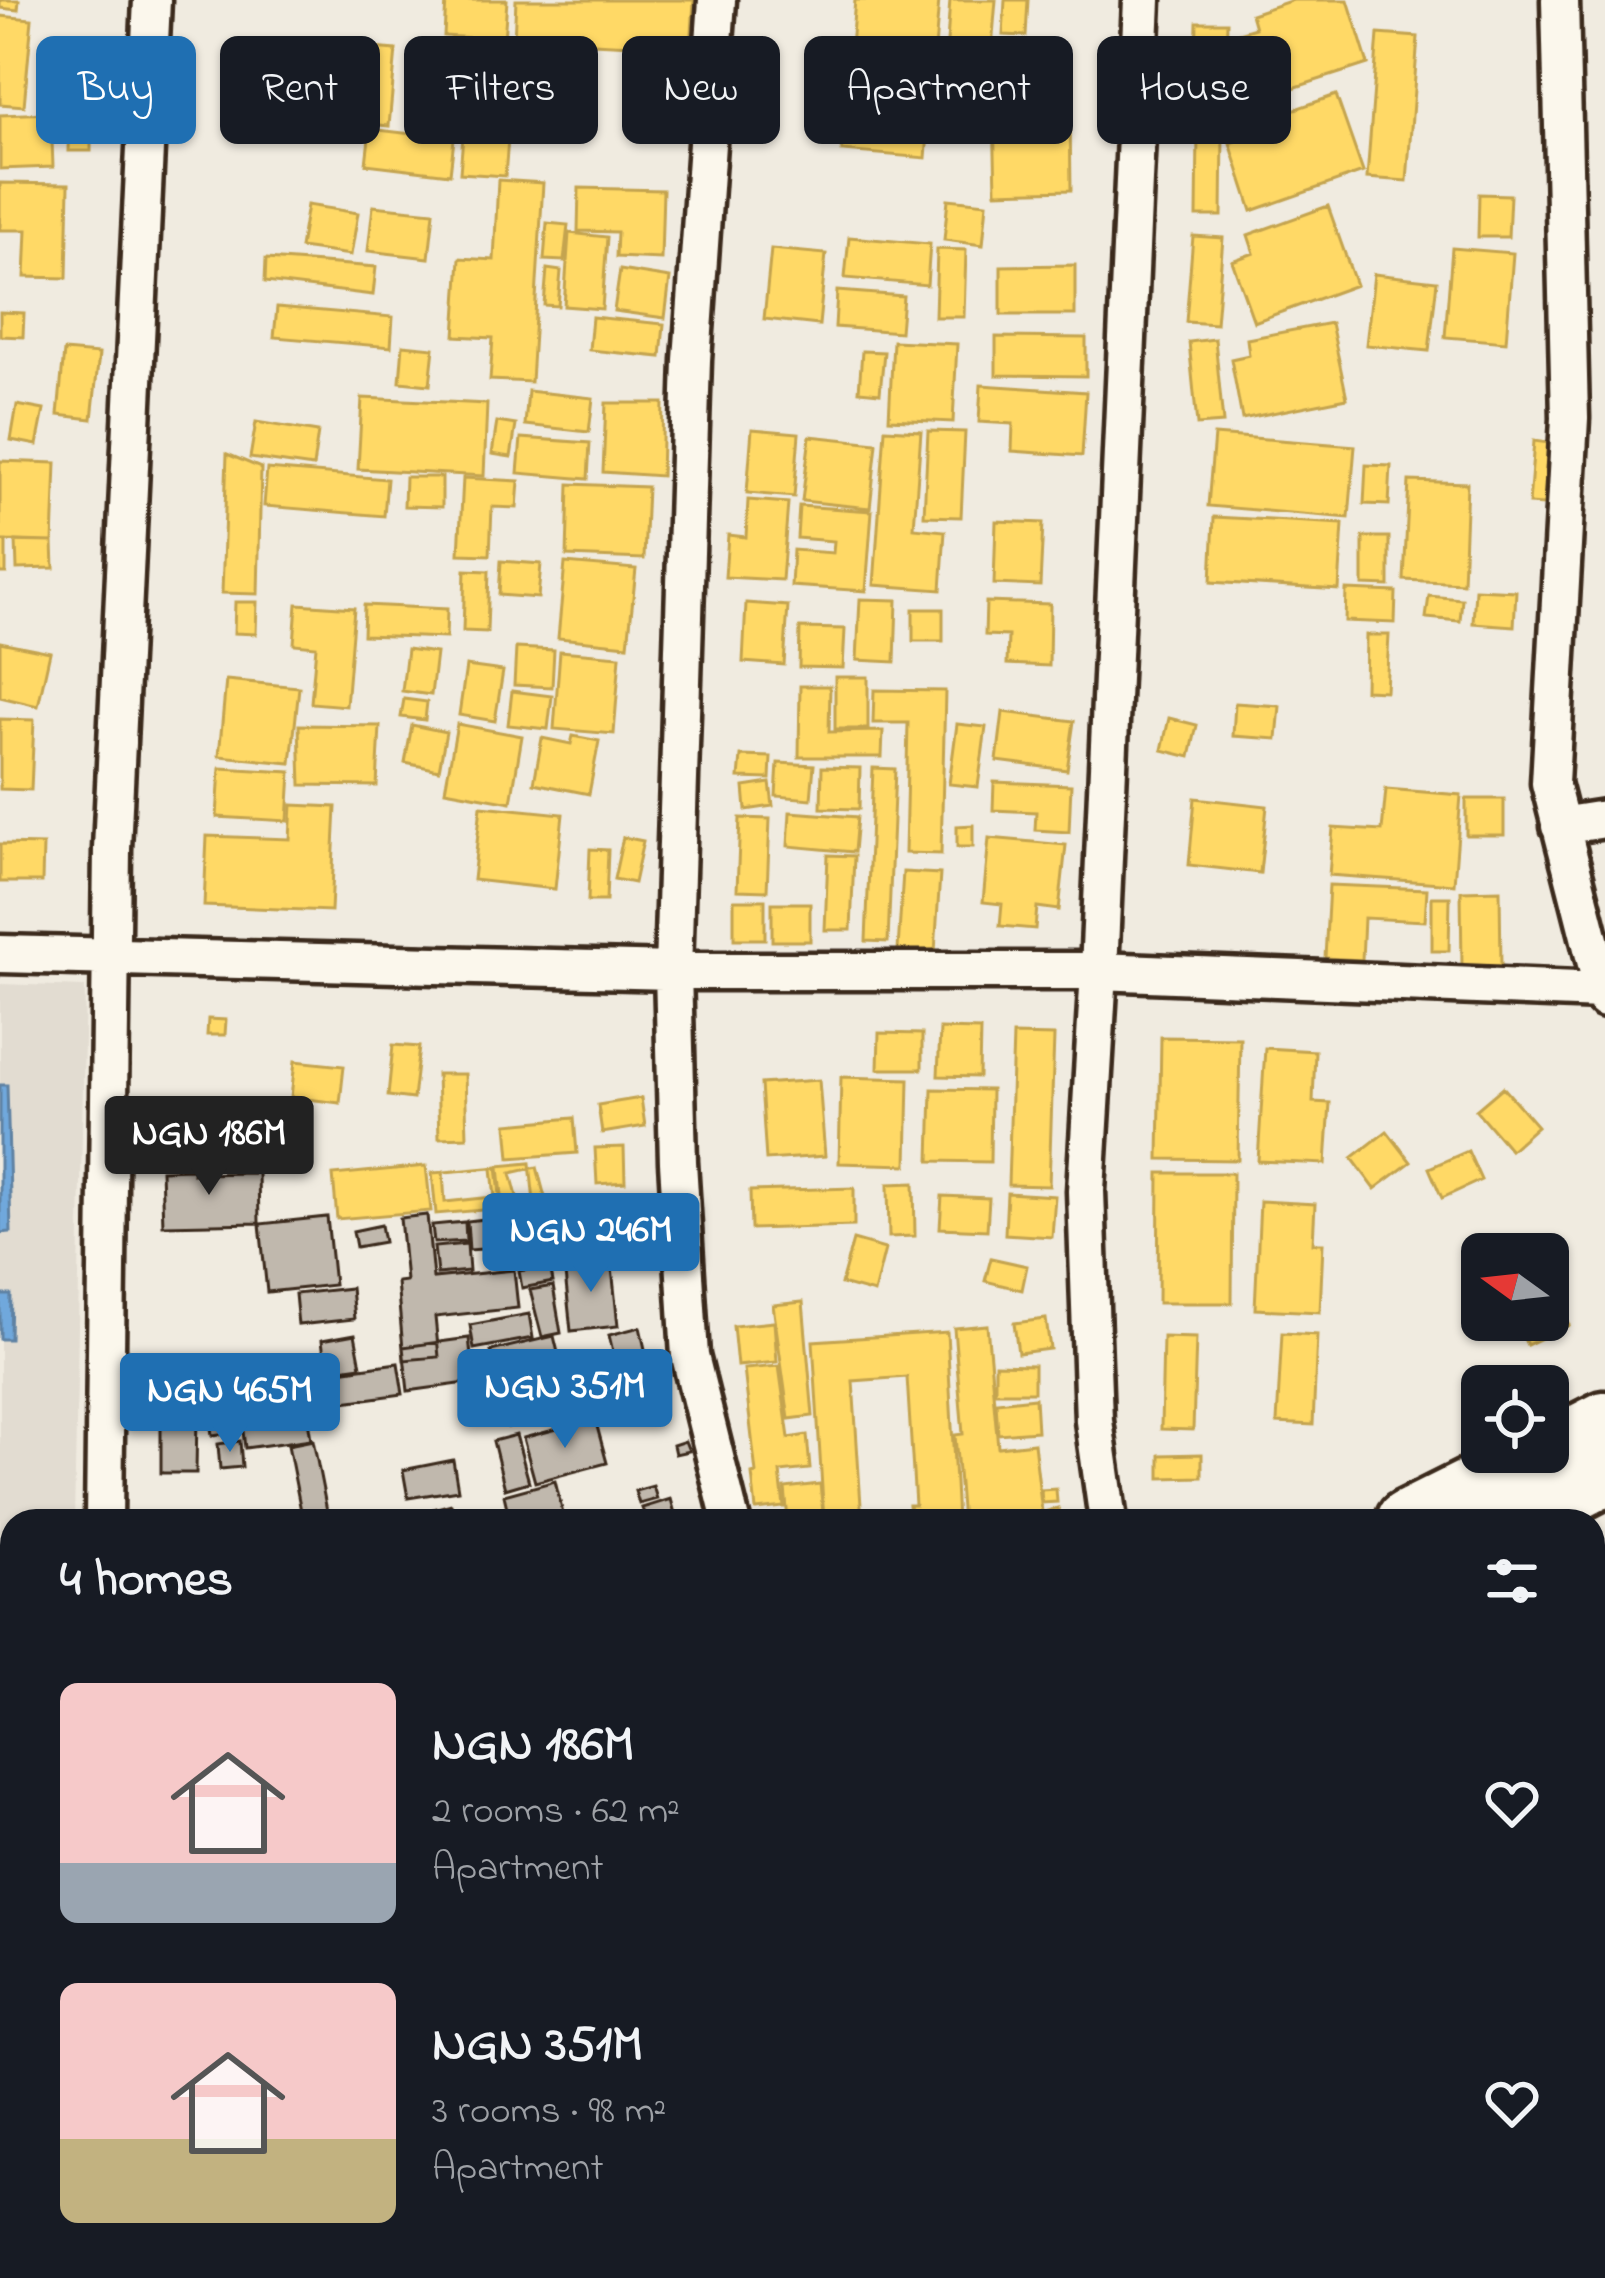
<!DOCTYPE html>
<meta charset="utf-8">
<style>
:root{--surface:#171b24;--page:#20242c;--text:#f1f3f6;--muted:#9ea1a6;--accent:#1f6fb2}
body{margin:0;font-family:"Indie Flower",sans-serif;background:var(--page);color:var(--text);height:100vh;display:flex;flex-direction:column;font-size:45px;white-space:nowrap}
*{box-sizing:border-box;margin:0}
p{font-size:39px;color:var(--muted)}
.icon{flex:none;width:66px;height:66px;fill:none;stroke:currentColor;stroke-width:2;stroke-linecap:round;stroke-linejoin:round}
.map{position:relative;flex:1;overflow:hidden}
.details{position:absolute;left:0px;top:1509px;width:1605px;height:771px;display:flex;flex-direction:column;background:var(--surface);border-radius:36px 36px 0 0;box-shadow:0 3px 9px #0004}
.details>*{flex:none}
.hud{position:absolute;left:36px;top:36px;width:1533px;height:108px;display:flex;gap:24px}
.needle{width:78px;rotate:285deg}
.fabs{position:absolute;left:1461px;top:1233px;display:grid;gap:24px}
.fabs a{display:grid;place-items:center;width:108px;height:108px;border-radius:18px;background:var(--surface);box-shadow:0 3px 9px #0004;font-size:60px}
.price{position:absolute;translate:-50% -102px;padding:0 27px;border-radius:12px;background:var(--accent);color:#fff;font-size:39px;line-height:78px;filter:drop-shadow(0 3px 6px #0008)}
.price::after{content:'';position:absolute;left:50%;top:72px;width:36px;height:27px;margin-left:-18px;background:inherit;clip-path:polygon(0 0,100% 0,50% 100%)}
.price.selected{background:#222;color:#fff}
ul{padding:0;list-style:none}
li{display:flex;align-items:center;gap:36px;height:300px;padding:0 60px}
li span{display:grid;place-items:center;flex:none;width:336px;height:240px;border-radius:18px;color:#555}
li>.icon{margin-inline-start:auto}
span .icon{width:144px;height:144px;fill:#fffc;stroke-width:1}
li b{font-size:51px}
h2{display:flex;justify-content:space-between;align-items:center;height:144px;padding:0 60px;font-size:51px}
.chip{padding:0 42px;border-radius:18px;background:var(--surface);box-shadow:0 3px 9px #0004;font-size:42px;line-height:108px}
.chip.selected{background:var(--accent);color:#fff}
.map>svg:first-child{display:block}
.built{fill:#e2dcd1}
.homes{fill:#ffd966;stroke:#c4a450;stroke-width:3;fill-rule:evenodd}
.schools{fill:#6fa8dc;stroke:#5f82a3;stroke-width:3}
.building{fill:#c0b8ad;stroke:#3b2a1e;stroke-width:3}
.lines{fill:none;stroke-linecap:round;stroke-linejoin:round}
.minor-casing{stroke:#3b2a1e;stroke-width:45}
.trunk-casing{stroke:#3b2a1e;stroke-width:69}
.minor{stroke:#fbf7ec;stroke-width:36}
.trunk{stroke:#fbf7ec;stroke-width:60}
</style>
<div class="map">
<svg width="1605" height="2278" viewBox="0 0 1605 2278">
<rect width="100%" height="100%" fill="#f0ebe0"/>
<filter id="ink" filterUnits="userSpaceOnUse"><feTurbulence type="fractalNoise" baseFrequency=".00833" numOctaves="2"/><feDisplacementMap in="SourceGraphic" scale="24" xChannelSelector="R" yChannelSelector="G"/><feConvolveMatrix kernelMatrix="1 2 1 2 8 2 1 2 1" color-interpolation-filters="sRGB"/></filter>
<g filter="url(#ink)">
<!-- built -->
<path class="built" d="M0 984 85 987 74 1521H12V1936L0 1937Z"/>
<!-- homes -->
<path class="homes" d="M0 0H19L18 10 0 8Z
M446 0H507L504 40 444 36Z
M516 0H694L691 48 514 39Z
M855 0H939L926 158 842 151ZM876 70 908 72 904 132 871 130Z
M950 0H996L991 60 946 56Z
M1005 0H1028L1026 36 1003 35Z
M1293 0H1348L1368 64 1256 100 1235 34 1255 28 1251 14Z
M0 16 32 19 24 106 0 104Z
M1197 22H1227L1225 107H1195Z
M1378 34 1418 37 1407 181 1367 178Z
M333 45 396 50 389 126 326 119Z
M1005 46H1047V93H1005Z
M470 49 515 52 505 176 460 173Z
M415 55 456 58 450 130 409 127Z
M253 79 325 87 320 126 249 119Z
M1336 95 1363 172 1252 211 1230 143 1252 135 1249 125Z
M70 112H91V151H69Z
M51 113 53 167 0 169V115Z
M1070 113 1071 190 996 192 994 114Z
M370 129 454 139 450 174 366 164Z
M1198 130 1223 131 1222 216H1197Z
M498 180 543 183 531 382 490 380 493 338 455 336 460 258 494 260Z
M0 183 69 184 67 278 25 277 27 230H0Z
M579 188 663 190 661 259 616 257 617 232 578 231Z
M1479 194 1510 195 1508 237H1478Z
M948 199 987 203 983 245 944 240Z
M307 205 358 213 351 255 300 248Z
M373 206 434 212 429 258 368 251Z
M1328 206 1356 285 1254 322 1232 261 1254 253 1248 235Z
M547 223 568 225 564 261 544 260Z
M569 233 607 237 602 309 564 306Z
M1193 236 1223 238 1216 324 1186 322Z
M849 237 930 244 927 285 845 278Z
M1452 248 1513 253 1506 342 1445 337Z
M771 249 826 254 819 325 764 319Z
M937 249 966 250 964 317H935Z
M266 259 376 267 373 295 265 282Z
M1075 265V315H1001V266Z
M547 269 561 271 558 306 544 305Z
M620 270 670 278 665 318 614 311Z
M1374 274 1437 281 1429 351 1366 345Z
M837 291 903 296 900 332 835 327Z
M277 307 393 317 391 347 274 337Z
M0 312 24 313 23 337 0 336Z
M592 317 664 324 661 357 589 350Z
M1331 323 1347 398 1242 419 1231 359 1249 355 1247 339Z
M996 337 1086 338V376L996 375Z
M1215 339 1223 423 1197 425 1189 342Z
M893 341 957 344 953 422 889 419Z
M403 345 434 348 430 385 400 382Z
M64 351 99 354 92 419 58 415Z
M862 351 884 352 880 393 859 391Z
M981 385 1086 392 1082 456 1012 451 1013 424 979 422Z
M528 391 593 398 589 432 525 425Z
M362 398 487 404 484 476 358 469Z
M606 403H663L661 476 603 472Z
M17 405 44 410 37 445 11 440Z
M256 422 318 432 313 467 250 458Z
M497 422 516 425 511 457 492 454Z
M752 429 799 433 794 497 747 493Z
M885 429 921 431 914 528 945 531 941 590 874 585Z
M928 431 965 432 961 517 924 516Z
M1214 435 1355 446 1349 518 1208 506Z
M810 436 877 443 870 508 802 501Z
M521 438 590 443 588 479 518 473Z
M1534 441 1549 443 1544 505 1529 504Z
M227 454 261 468 258 594 222 593Z
M0 461 56 463 53 542 0 541Z
M1366 465 1391 466 1389 505 1364 504Z
M267 469 387 479 384 516 264 506Z
M405 477H442V507L404 506Z
M463 478 519 481 517 508 492 507 490 555 459 554Z
M1409 481 1467 483 1463 583 1404 580Z
M569 484 647 487 644 559 567 556Z
M748 500 788 503 782 580 725 577 728 535 746 537Z
M799 506 872 511 866 591 791 586 793 550 833 553 834 541 797 538Z
M1214 517 1343 524 1339 590 1211 582Z
M996 521 1043 523 1040 586 994 584Z
M1363 537H1389V586L1363 585Z
M0 541H6V573H0Z
M16 541 53 542 54 568 17 569Z
M501 561 541 564 538 598 499 595Z
M565 563 636 569 628 645 558 638Z
M465 570 489 571 487 632 463 631Z
M1475 589 1516 591 1514 626 1473 623Z
M1346 590 1396 592 1395 623 1345 621Z
M1429 596 1462 599 1460 621 1426 618Z
M860 599 897 600 895 662 857 660Z
M235 602H257L256 634 234 633Z
M986 602 1050 604 1049 666 1007 664 1008 636 985 635Z
M746 603 788 606 784 665 743 662Z
M297 604 354 608 346 706 311 703 316 646 294 644Z
M364 605 447 609 446 638 363 635Z
M913 609H943V641H913Z
M800 628 845 629 843 668 799 667Z
M1366 635H1389L1386 691 1365 690Z
M0 642 50 652 38 706 0 697Z
M516 648 554 650 552 687 514 685Z
M407 649 436 653 431 695 402 691Z
M560 651 620 656 614 734 554 729Z
M466 666 503 671 495 721 459 715Z
M835 677H868V729H835Z
M226 680 299 687 291 763 219 756Z
M800 686H830L829 732 883 731 882 757H799Z
M874 690 945 691 941 854 905 853 908 723H873Z
M512 691 552 696 548 729 508 725Z
M404 699 427 702 425 720 401 717Z
M1235 703 1280 706 1277 739 1233 736Z
M1003 712 1074 721 1067 770 997 761Z
M1169 718 1197 725 1190 757 1162 750Z
M0 719 34 720 31 790 0 789Z
M457 724 522 736 511 802 445 790Z
M957 724 986 727 978 787 949 784Z
M299 725 380 726 377 786 301 785Z
M412 725 446 732 439 770 405 763Z
M573 736 599 741 589 794 534 783 542 738 571 744Z
M741 756 771 757 770 779 739 778Z
M778 763 814 765 811 799 776 796Z
M822 767 860 768 859 809 821 808Z
M220 768 291 772 288 821 217 817Z
M873 768 895 769 888 942 866 941Z
M994 782 1071 785 1069 832 1035 830 1036 812 993 810Z
M770 783 773 806 746 810 744 787Z
M1386 789 1461 795 1454 884 1329 875 1333 828 1382 831Z
M1195 798 1267 806 1260 873 1189 865Z
M1466 799H1504V835H1466Z
M292 805 336 807 331 911 204 906 207 836 290 839Z
M481 806 563 814 555 889 473 880Z
M790 812 857 817 854 852 788 846Z
M740 818 770 819 767 891 737 890Z
M973 825V847H957V826Z
M623 837 643 841 634 883 614 879Z
M989 838 1066 845 1059 910 1037 907 1035 929 1000 926 1002 904 983 902Z
M0 844 43 845 42 882H0Z
M590 849 608 850 606 901H588Z
M828 855 854 856 851 930H825Z
M903 872 940 874 935 952 898 950Z
M1329 885 1427 889 1425 921 1364 918 1362 960 1325 958Z
M1500 890 1501 967 1462 968 1461 891Z
M1432 897H1450L1449 951H1432Z
M734 900H765V939H734Z
M772 903H810V941H772Z
M208 1019 226 1020 225 1035H207Z
M940 1029 980 1030 979 1077 938 1076Z
M879 1033 922 1034V1069H878Z
M1013 1035 1054 1036 1049 1186 1008 1185Z
M1161 1037 1240 1038 1238 1160 1159 1159Z
M393 1045 419 1047 413 1099 388 1096Z
M1265 1048 1315 1051 1313 1102 1330 1103 1326 1164 1258 1161Z
M295 1061 344 1066 340 1103 291 1097Z
M437 1074H465L467 1137 439 1138Z
M841 1077 909 1079 907 1165 839 1163Z
M819 1080 825 1156 766 1160 761 1084Z
M1503 1087 1537 1126 1510 1150 1476 1110Z
M932 1089 991 1090 990 1162 930 1161Z
M641 1098 645 1126 602 1133 598 1105Z
M574 1118 577 1153 510 1158 507 1124Z
M1387 1131 1411 1162 1375 1189 1352 1158Z
M257 1132 258 1161 235 1163 234 1133Z
M624 1147 625 1182 597 1184 595 1148Z
M1468 1151 1481 1180 1442 1198 1429 1168Z
M530 1163 535 1212 502 1215 497 1166Z
M426 1166 431 1211 337 1219 333 1175Z
M499 1167 502 1196 445 1202 443 1172Z
M537 1167 547 1205 521 1212 511 1173Z
M492 1168 496 1209 436 1214 432 1173Z
M1159 1173H1233L1232 1303H1158Z
M914 1183 915 1236 889 1237 888 1184Z
M854 1188V1226L751 1229 750 1191Z
M1007 1193 1055 1196 1052 1237 1005 1234Z
M942 1196 989 1198 987 1230 940 1228Z
M1260 1201 1315 1204 1313 1243H1323L1320 1312 1255 1309Z
M853 1240 885 1249 874 1293 841 1284Z
M991 1258 1027 1266 1022 1290 985 1281Z
M1551 1286 1569 1325 1527 1345 1515 1320H1548Z
M803 1302 813 1416 789 1419 773 1305Z
M1046 1319 1050 1349 1018 1353 1014 1323Z
M774 1322 777 1362 737 1366 733 1326Z
M987 1325 998 1447 1034 1443 1043 1521H962L955 1435 963 1434 954 1328Z
M947 1332 957 1521H911L909 1505H915L907 1377 853 1381 862 1521H824L813 1341Z
M1282 1333 1317 1335 1313 1425 1277 1423Z
M1163 1337 1196 1338 1193 1430 1161 1429Z
M995 1364 1034 1365V1392H995Z
M779 1366 789 1438 807 1435 810 1469 780 1472 784 1507 756 1510 752 1474 756 1473 744 1369Z
M1035 1398 1037 1431 998 1434 996 1402Z
M1202 1454V1477L1160 1478V1455Z
M820 1484 824 1521H788L785 1488Z
M1056 1489 1057 1502 1042 1503 1041 1490Z
M1058 1508 1061 1521H1046L1044 1512Z
M155 2268H193L197 2278H141L139 2274Z
M247 2268H313L282 2278H268L265 2269 249 2275Z
M492 2268H508L510 2278H458Z
M592 2268H622L625 2278H595Z"/>
<!-- schools -->
<path class="schools" d="M0 1085H7L11 1232 0 1233Z
M0 1295H11L10 1339H0Z
M0 1667H12V1756H0Z"/>
<!-- building -->
<path class="building" d="M193 1169V1174L258 1173 259 1223 163 1225 161 1170Z
M649 1205 650 1234 597 1235 596 1208Z
M427 1215 433 1278 514 1270 518 1308 435 1317 439 1357 404 1360 397 1282 406 1281 400 1218Z
M327 1217 334 1285 267 1292 260 1224Z
M534 1217 538 1255 503 1259 499 1221Z
M493 1218 496 1248 469 1250 467 1221Z
M465 1222 466 1241 434 1243 432 1225Z
M381 1225 384 1242 356 1247 353 1231Z
M602 1225 605 1248 560 1254 557 1230Z
M467 1244 469 1271 437 1274 434 1247Z
M611 1258 618 1326 571 1331 564 1264Z
M550 1266 553 1282 522 1288 519 1271Z
M553 1286 561 1333 542 1337 530 1290Z
M351 1288 354 1319 298 1325 295 1294Z
M529 1314 533 1338 474 1349 470 1325Z
M640 1327 660 1415 624 1423 616 1387 621 1386 609 1335Z
M355 1334 361 1366 326 1371 322 1340Z
M554 1336 559 1357 507 1370 505 1363 494 1365 491 1351Z
M469 1338 474 1382 408 1391 403 1347Z
M398 1363 403 1394 306 1407 311 1439 245 1448 243 1431 212 1435 206 1389Z
M580 1388 584 1405 542 1416 538 1400Z
M530 1396 536 1420 508 1427 501 1404Z
M161 1413H197L196 1473H161Z
M595 1419 607 1463 535 1482 523 1438Z
M516 1435 529 1482 505 1489 493 1441Z
M313 1440 329 1521H303L288 1445Z
M240 1441 242 1467 220 1469 218 1444Z
M685 1441 689 1451 675 1454 673 1445Z
M453 1460 458 1490 408 1498 403 1470Z
M555 1481 563 1514 539 1521H510L504 1495Z
M653 1486 657 1499 639 1504 635 1491Z
M671 1499 677 1521H640L646 1519 642 1508Z
M451 1504 456 1521H390Z
M1600 1577 1605 1604 1593 1609V1580Z
M1605 1857V1883L1594 1884 1593 1859Z
M1593 2100 1605 2101 1600 2148 1593 2147Z"/>
<g class="lines">
<!-- minor casing -->
<g class="minor-casing">
<path id="minor" d="M717 0 692 360 673 971 678 1162 690 1356 731 1521
M1560 0 1570 418 1550 783 1605 999
M1560 826 1605 819
M0 954 673 971H1099L1602 991
M104 1521 112 849 152 0
M1108 1521 1094 1421 1086 1191 1099 971 1142 0
M0 2100 12 2129
M66 2268 70 2278"/>
</g>
<!-- trunk casing -->
<g class="trunk-casing">
<path id="trunk" d="M1548 1451 1605 1422
M1407 1521 1545 1452
M1517 1521 1605 1475
M0 1959 12 1958
M0 2025 12 2022"/>
</g>
<!-- minor -->
<use href="#minor" class="minor"/>
<!-- trunk -->
<use href="#trunk" class="trunk"/>
</g>
</g>
</svg>
<div class="fabs">
<a><svg class="needle" viewBox="-14 -14 28 28"><path d="M0-13l5 13h-10z" fill="#e53935"/><path d="M0 13l5-13h-10z" fill="#9ea1a6"/></svg></a>
<a><svg class="icon" aria-label="locate" viewBox="0 0 24 24"><circle cx="12" cy="12" r="6"/><path d="M12 2v4M12 18v4M2 12h4M18 12h4"/></svg></a>
</div>
<b class="price selected" style="left:209px;top:1198px">NGN 186M</b>
<b class="price" style="left:591px;top:1295px">NGN 246M</b>
<b class="price" style="left:565px;top:1451px">NGN 351M</b>
<b class="price" style="left:230px;top:1455px">NGN 465M</b>
<div class="hud">
<a class="chip selected">Buy</a>
<a class="chip">Rent</a>
<a class="chip">Filters</a>
<a class="chip">New</a>
<a class="chip">Apartment</a>
<a class="chip">House</a>
</div>
<section class="details">
<h2>4 homes<svg class="icon" aria-label="filters" viewBox="0 0 24 24"><path d="M4 7h16M4 17h16"/><circle cx="9" cy="7" r="2"/><circle cx="15" cy="17" r="2"/></svg></h2>
<ul>
<li><span style="background:linear-gradient(#f6c9c9 75%,#9aa5b1 0)"><svg class="icon" aria-label="home" viewBox="0 0 24 24"><path d="M3 11l9-7 9 7M6 9v11h12V9"/></svg></span><div><b>NGN 186M</b><p>2 rooms · 62 m²</p><p>Apartment</p></div><svg class="icon" aria-label="heart" viewBox="0 0 24 24"><path d="M12 20l-8-8c-3-5 5-10 8-4 3-6 11-1 8 4z"/></svg></li>
<li><span style="background:linear-gradient(#f6c9c9 65%,#c2b280 0)"><svg class="icon" aria-label="home" viewBox="0 0 24 24"><path d="M3 11l9-7 9 7M6 9v11h12V9"/></svg></span><div><b>NGN 351M</b><p>3 rooms · 98 m²</p><p>Apartment</p></div><svg class="icon" aria-label="heart" viewBox="0 0 24 24"><path d="M12 20l-8-8c-3-5 5-10 8-4 3-6 11-1 8 4z"/></svg></li>
</ul>
</section>
</div>
